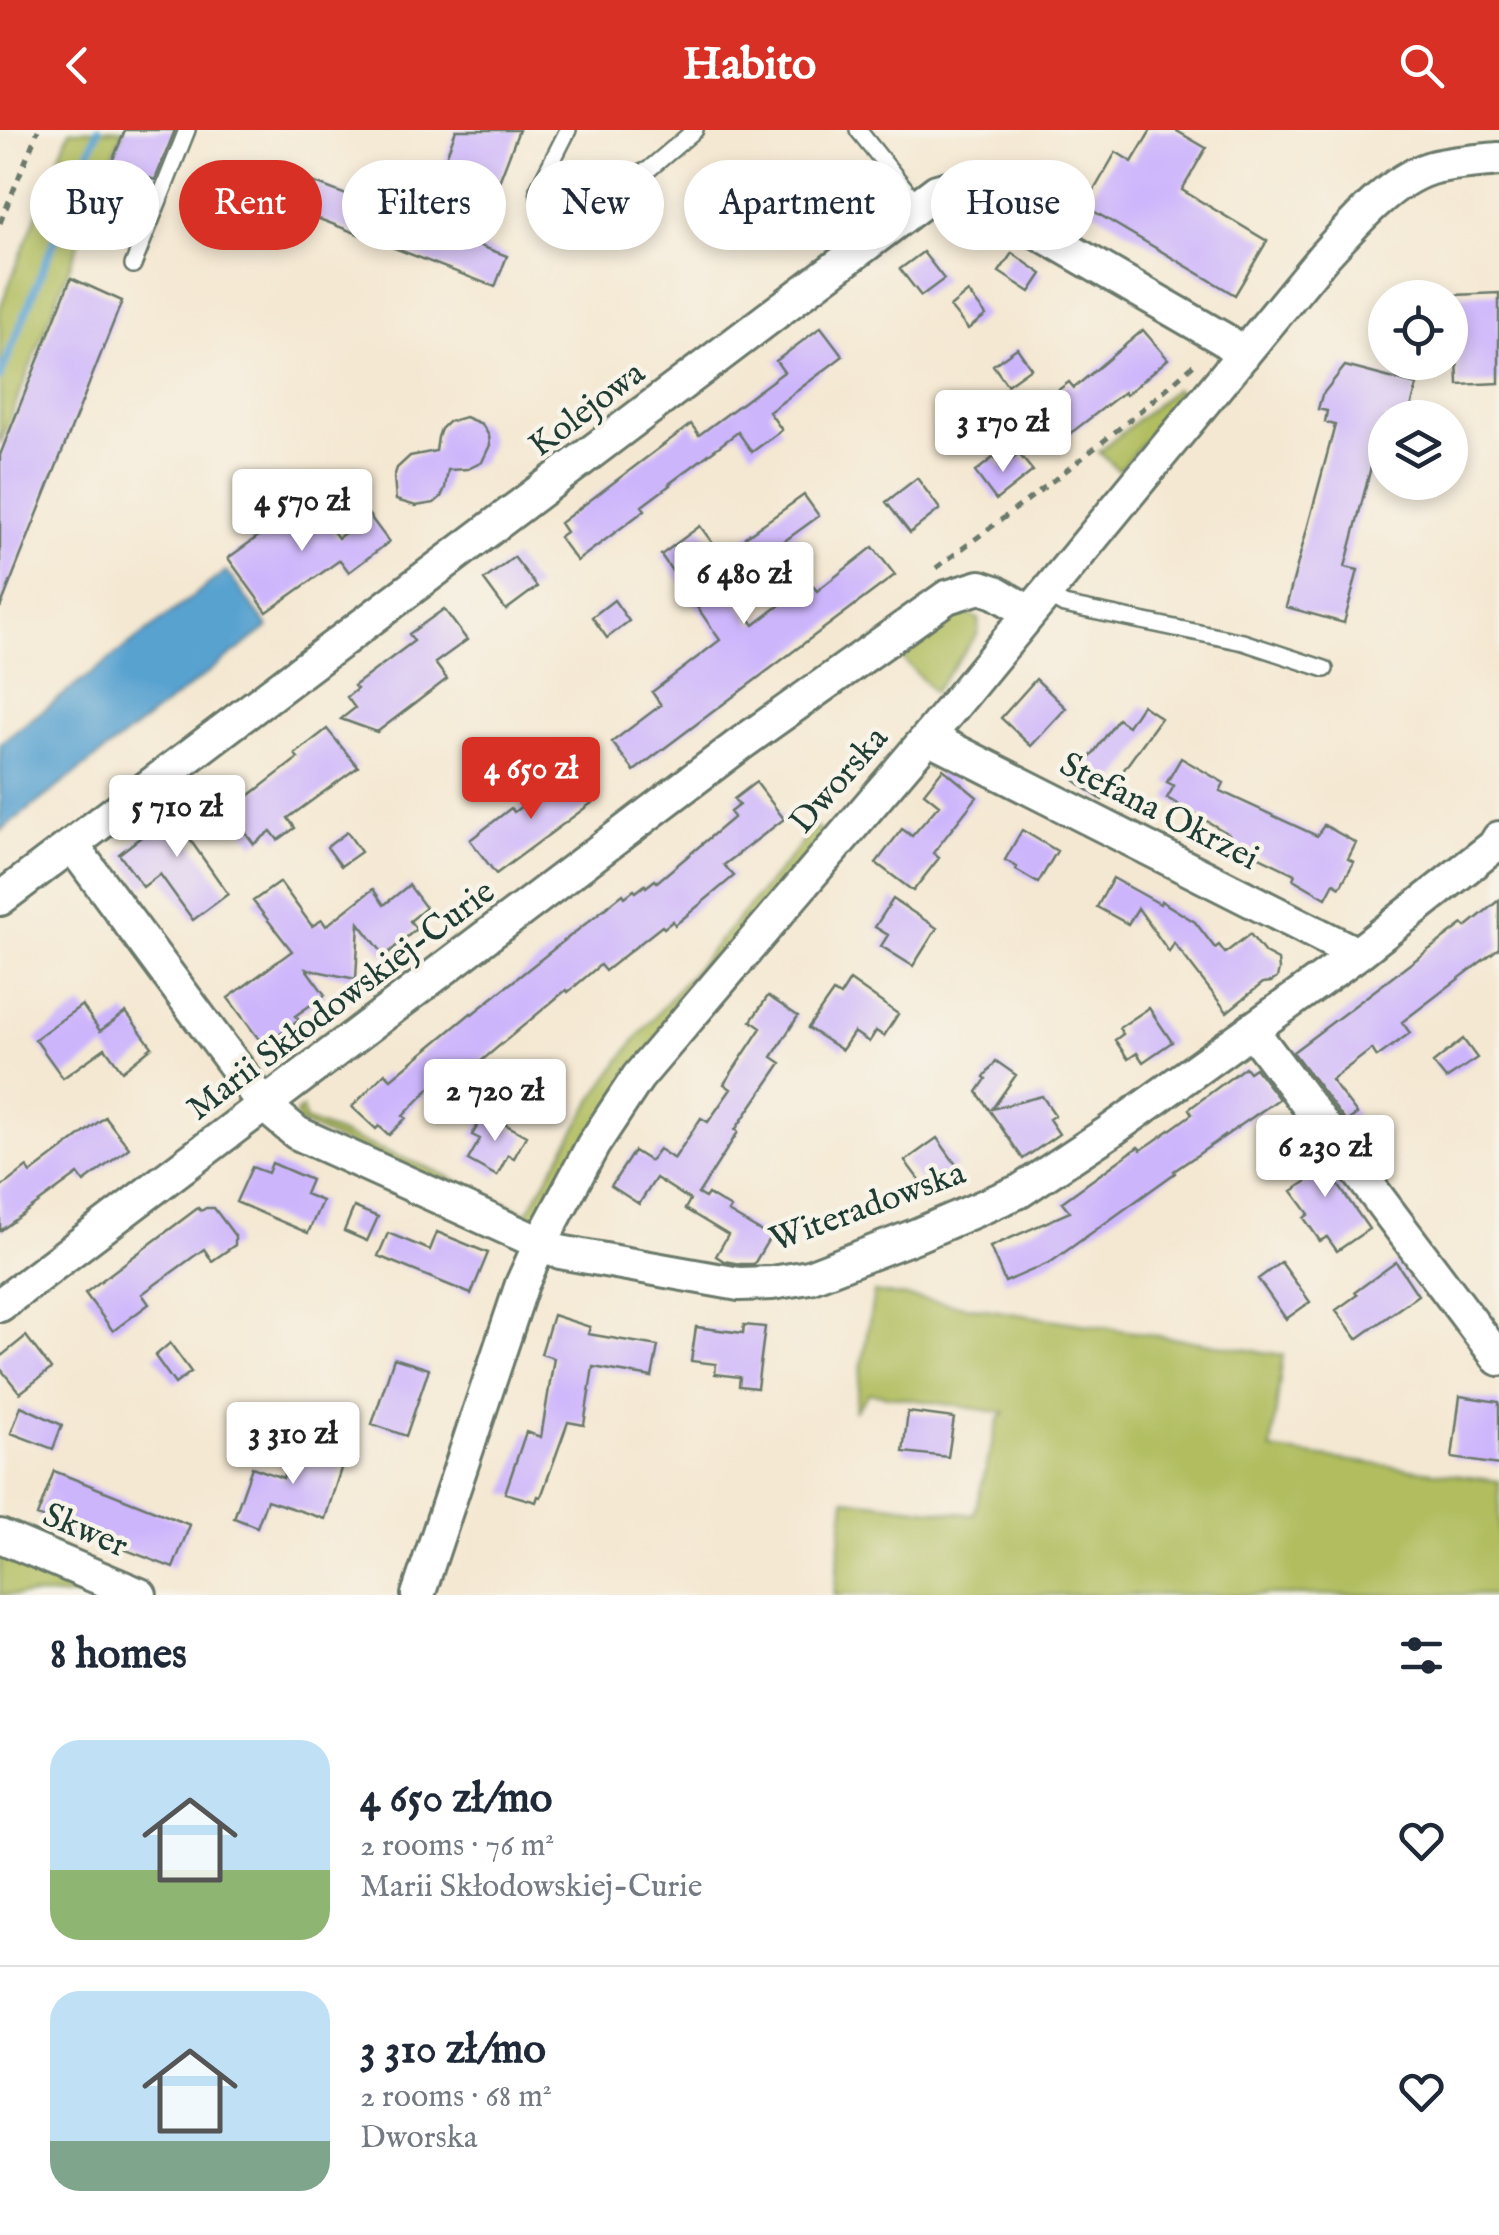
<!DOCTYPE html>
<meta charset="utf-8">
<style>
:root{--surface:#fff;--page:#f6f6f7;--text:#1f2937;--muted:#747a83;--line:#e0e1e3;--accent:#d93025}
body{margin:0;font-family:"IM FELL English",serif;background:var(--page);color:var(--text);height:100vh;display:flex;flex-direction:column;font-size:38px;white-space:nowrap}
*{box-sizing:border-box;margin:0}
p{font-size:32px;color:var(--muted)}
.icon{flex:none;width:55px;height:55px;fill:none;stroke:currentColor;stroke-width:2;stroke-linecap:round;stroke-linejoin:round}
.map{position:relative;height:1465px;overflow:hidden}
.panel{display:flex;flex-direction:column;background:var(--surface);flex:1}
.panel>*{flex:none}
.hud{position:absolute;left:30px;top:30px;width:1440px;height:90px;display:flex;gap:20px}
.controls{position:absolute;left:1368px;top:150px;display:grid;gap:20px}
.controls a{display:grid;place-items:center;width:100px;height:100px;border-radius:50%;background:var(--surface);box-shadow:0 5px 15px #0003;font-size:50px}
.price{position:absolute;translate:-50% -85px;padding:0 22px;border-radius:10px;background:#fff;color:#222;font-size:32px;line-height:65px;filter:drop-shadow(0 2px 5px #0008)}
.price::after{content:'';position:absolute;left:50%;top:60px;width:30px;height:22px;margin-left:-15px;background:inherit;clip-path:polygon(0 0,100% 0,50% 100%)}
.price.selected{background:var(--accent);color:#fff}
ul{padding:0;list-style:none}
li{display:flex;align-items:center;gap:30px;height:250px;padding:0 50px}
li+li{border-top:2px solid var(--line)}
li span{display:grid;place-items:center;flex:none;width:280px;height:200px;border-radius:30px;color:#555}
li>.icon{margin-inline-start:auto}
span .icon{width:120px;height:120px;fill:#fffc;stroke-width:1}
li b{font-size:42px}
h2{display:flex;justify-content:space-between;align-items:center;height:120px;padding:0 50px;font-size:42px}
.chip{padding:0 35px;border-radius:45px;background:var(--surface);box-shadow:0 5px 15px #0003;font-size:35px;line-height:90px}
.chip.selected{background:var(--accent);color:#fff}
header{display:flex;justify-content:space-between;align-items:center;height:130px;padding:0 50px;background:var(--accent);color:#fff;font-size:45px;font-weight:700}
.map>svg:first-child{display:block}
.green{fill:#b1bd5f;stroke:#687d4a;stroke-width:2.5}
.water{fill:#59a2d0;stroke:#3c7082;stroke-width:2.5}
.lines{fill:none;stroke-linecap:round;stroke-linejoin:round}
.stream{stroke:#59a2d0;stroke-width:8}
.building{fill:#cdb5fc}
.service-casing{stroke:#6a796b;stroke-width:20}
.minor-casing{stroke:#6a796b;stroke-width:38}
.path{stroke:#6a796b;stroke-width:5;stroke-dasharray:8 8;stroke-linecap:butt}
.service{stroke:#fff;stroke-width:15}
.minor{stroke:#fff;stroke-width:32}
.labels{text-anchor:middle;stroke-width:9;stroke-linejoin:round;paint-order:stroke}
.street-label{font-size:35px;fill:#1f3d34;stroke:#f7f3e8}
</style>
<header><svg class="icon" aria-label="back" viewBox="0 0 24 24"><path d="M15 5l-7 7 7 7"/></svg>Habito<svg class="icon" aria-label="search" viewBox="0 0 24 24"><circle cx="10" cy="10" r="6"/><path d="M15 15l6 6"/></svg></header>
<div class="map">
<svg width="1499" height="1465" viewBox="0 0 1499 1465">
<rect width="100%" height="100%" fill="#f7f3e8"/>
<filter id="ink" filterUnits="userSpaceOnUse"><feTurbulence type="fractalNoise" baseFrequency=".01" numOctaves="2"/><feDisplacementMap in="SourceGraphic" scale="20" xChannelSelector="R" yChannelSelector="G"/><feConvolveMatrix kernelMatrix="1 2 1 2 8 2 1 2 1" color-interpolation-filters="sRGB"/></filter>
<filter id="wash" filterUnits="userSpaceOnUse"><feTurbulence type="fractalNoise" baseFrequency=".0048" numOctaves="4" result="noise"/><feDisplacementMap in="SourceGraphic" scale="40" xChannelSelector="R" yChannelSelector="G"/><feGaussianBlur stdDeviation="2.25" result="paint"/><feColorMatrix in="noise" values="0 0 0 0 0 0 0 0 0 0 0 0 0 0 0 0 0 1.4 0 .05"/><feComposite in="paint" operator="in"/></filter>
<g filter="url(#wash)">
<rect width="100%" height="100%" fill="#f4e8d2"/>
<!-- green -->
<path class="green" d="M70 0H123L0 314V178Z
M1175 259 1182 265 1119 341 1099 322Z
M965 483 979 489 978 503 934 562 902 528 949 491Z
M816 697 824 703 768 772 534 1088 530 1091 521 1090 299 993 296 983 303 978 305 990 433 1040 527 1083 595 966 635 910Z
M874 1162 1283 1225 1271 1320 1499 1351V1465H834L845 1369 974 1385 998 1290 1005 1283 869 1263 854 1282Z
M0 1421 112 1465H0Z"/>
<!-- water -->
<path class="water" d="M226 441 268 497 0 701V613Z"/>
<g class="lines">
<!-- stream -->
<path class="stream" d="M0 247 98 0"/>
</g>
<g id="blocks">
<!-- building -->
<path class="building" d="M125 0H175L155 50 146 47 137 69 102 56Z
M456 0H519L475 114 507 126 495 157 296 80 308 50 421 94Z
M1151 0H1175L1206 18 1182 60 1267 111 1235 165 1085 76 1116 22 1132 32Z
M923 122 944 149 921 166 900 139Z
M1012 123 1042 144 1030 162 999 142Z
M71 148 122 171 0 478V325Z
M968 162 986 185 968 199 950 177Z
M1499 163V253L1458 255 1455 165Z
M821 197 843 226 769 282 782 300 752 322 738 302 669 354 670 355 642 376 645 380 577 431 559 407 566 402 560 393 691 294 699 305 784 242 776 231Z
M1143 200 1168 229 1126 265 1124 262 1067 306 1047 279 1057 270 1053 264 1069 252 1074 258Z
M1017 218 1031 238 1007 255 993 235Z
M1345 236 1417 255 1408 288H1385V316L1377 314 1345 437 1358 440 1344 493 1286 477 1335 295 1325 292 1327 281 1318 279 1322 265Z
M465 287 482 294 489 306 490 315 482 332 468 339 448 340 445 358 441 367 434 373 416 376 396 370 394 347 397 338 410 326 436 321 438 307 441 299 448 292Z
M1019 324 1033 341 996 370 975 342 994 327 1002 337Z
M917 348 940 379 910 403 886 372Z
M804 365 819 386 779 415 817 461 873 417 895 445 634 641 612 612 661 575 652 562 720 510 661 425 700 396 719 422 707 432 754 495 793 465 745 407Z
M312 373 338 408 369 385 389 412 349 442 340 430 267 482 228 428 277 393 281 396Z
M514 427 537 457 506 480 484 450Z
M614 470 629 491 607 508 592 487Z
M444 479 467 510 435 533 447 549 377 602 341 589 355 578 347 567 357 559 354 556 414 511 409 504Z
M1036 549 1066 578 1031 616 1001 588Z
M1142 575 1161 588 1102 670 1074 650 1118 589 1128 596Z
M327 599 358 637 288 688 295 698 278 710 271 701 254 714 229 681 298 628 295 624Z
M1181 628 1224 653 1220 661 1317 706 1324 695 1356 713 1348 729 1354 732 1340 757 1334 753 1326 768 1293 749 1295 744 1226 711 1229 704 1167 668 1174 656 1167 652Z
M943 639 977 667 933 723 939 728 913 761 876 733 902 699 912 706 939 675 924 663Z
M570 640 593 672 496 744 470 710 511 678 514 682Z
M756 652 784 689 724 735 734 746 686 786 675 795 673 791 664 798 662 796 605 841 600 835 568 862 566 860 442 964 434 954 403 986 406 988 389 1005 379 996 376 999 352 977 385 943 391 949 471 883 472 884 623 764 625 767 634 760 636 762 645 755 646 757 655 750 657 752 734 687 730 682 739 675 734 669Z
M194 666 210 687 186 704 228 764 193 790 160 744 143 757 119 724Z
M1022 700 1057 721 1038 753 1016 740 1017 737 1005 730Z
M347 702 361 722 341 736 327 717Z
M1113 748 1160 774 1161 771 1195 792 1215 818 1219 815 1225 823 1250 804 1265 823 1278 830 1279 840 1277 848 1271 852 1263 853 1227 882 1174 813 1169 822 1138 778 1128 794 1097 777Z
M280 752 312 796 322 790 326 796 373 759 384 775 409 755 426 778 410 791 416 799 385 826 359 793 356 849 306 839 325 865 295 886 299 890 264 916 228 868 292 821 253 771Z
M893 769 937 798 913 836 881 816 888 805 875 797Z
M1499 770V818L1402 892 1410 903 1377 927 1372 919 1331 950 1357 984 1346 992 1293 922 1463 794 1466 797Z
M850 850 898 884 884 906 876 901 869 912 854 902 842 920 808 898 833 862 840 866Z
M768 866 798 886 772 927 781 933 735 1000 738 1002 698 1064 705 1068 708 1064 731 1078 728 1082 770 1107 754 1134H740L724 1131 716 1126 728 1105 685 1079 690 1070 656 1048 639 1074 611 1056 634 1021 650 1031 659 1019 674 1029 701 988 708 992 731 959 724 954 761 898 751 891Z
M82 875 100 901 126 882 152 917 122 941 105 918 63 948 35 909Z
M1149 878 1172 912 1143 932 1137 923 1128 929 1115 910 1123 904 1119 898Z
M1463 909 1477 928 1446 949 1433 933Z
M996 931 1016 945 992 979 1042 966 1055 985 1049 989 1059 1004 1023 1029 977 962 986 949 984 947Z
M1245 937 1249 942 1255 938 1279 969 1174 1041 1175 1043 1051 1132 1005 1152 990 1117 1070 1082 1062 1072 1138 1017 1141 1020 1153 1012 1192 984 1189 979Z
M485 983 526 1006 514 1028 508 1025 497 1046 468 1030 480 1009 472 1005Z
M105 987 129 1018 84 1052 78 1044 0 1101V1058L27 1037 31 1043Z
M937 1008 957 1036 926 1059 905 1031Z
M1306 1009 1369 1099 1337 1121 1327 1107 1320 1111 1304 1088 1309 1084 1292 1061 1307 1051 1287 1022Z
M272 1033 311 1050 305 1064 322 1071 308 1103 236 1072 252 1037 268 1043Z
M354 1077 378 1087 367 1111 344 1101Z
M198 1078 201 1081 206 1078H214L235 1106V1115L212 1131 204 1119 142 1164 149 1174 113 1201 85 1163Z
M437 1102 488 1123 471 1164 378 1126 388 1103 430 1120Z
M1281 1132 1310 1172 1286 1189 1258 1149Z
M1396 1132 1418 1165 1357 1209 1336 1180 1357 1165 1355 1162Z
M553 1185 590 1197 588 1204 658 1216 652 1247 593 1237 584 1295 568 1292 541 1367 538 1366 536 1372 505 1363 526 1302 541 1307 554 1228 541 1224Z
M744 1195 765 1197 757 1258 739 1256 740 1247 715 1244 716 1234 691 1231 696 1197 743 1203Z
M26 1206 51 1239 20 1263 0 1238V1227Z
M170 1213 191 1242 175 1254 155 1226Z
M394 1228 429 1239 406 1306 372 1294Z
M1460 1266 1499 1272V1335L1452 1328Z
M21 1276 62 1295 53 1319 11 1303Z
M908 1282 954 1288 948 1327 903 1322Z
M300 1315 344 1329 325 1389 267 1370 257 1397 234 1388 252 1337 283 1348 286 1337 293 1338Z
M54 1341 190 1395 173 1438 37 1386Z"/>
</g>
</g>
<g filter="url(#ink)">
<use href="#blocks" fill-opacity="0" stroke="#6a796b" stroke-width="2.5"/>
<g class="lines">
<!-- service casing -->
<g class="service-casing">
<path id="service" d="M568 0 538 59 542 85 648 40 695 0
M858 0 918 75
M133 135 187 0
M1045 464 1064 475 1243 512 1325 539"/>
</g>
<!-- minor casing -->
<g class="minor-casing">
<path id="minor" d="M928 607 1357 824
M72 715 265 976 297 1003 560 1122 739 1154 772 1153 809 1147 915 1106 1020 1061 1109 1002 1357 824 1494 716 1499 708
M0 769 937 61 955 56 979 68 1223 209 1243 225
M1251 899 1499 1229
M0 1175 739 615 947 467 980 457 995 462 1029 482
M0 1406 140 1465
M418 1465 522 1154 540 1114 593 1015 638 947 928 607 1324 126C1352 96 1388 52 1428 39 1445 33 1480 31 1499 29"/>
</g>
<!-- path -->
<path class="path" d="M0 93 38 0
M936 438C1024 373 1113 308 1194 234"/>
<!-- service -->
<use href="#service" class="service"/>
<!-- minor -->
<use href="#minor" class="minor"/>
</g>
</g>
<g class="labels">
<!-- street labels -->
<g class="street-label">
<text transform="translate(586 278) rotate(-37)" y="12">Kolejowa</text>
<text transform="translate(838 649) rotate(-49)" y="12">Dworska</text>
<text transform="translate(1160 680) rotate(27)" y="12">Stefana Okrzei</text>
<text transform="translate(340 869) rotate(-37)" y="12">Marii Skłodowskiej-Curie</text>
<text transform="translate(867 1075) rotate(-20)" y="12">Witeradowska</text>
<text transform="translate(86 1399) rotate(23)" y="12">Skwer</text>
</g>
</g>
</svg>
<div class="controls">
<a><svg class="icon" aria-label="locate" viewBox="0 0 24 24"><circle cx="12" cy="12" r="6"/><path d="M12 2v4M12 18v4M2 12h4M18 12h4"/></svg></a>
<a><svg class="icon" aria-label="layers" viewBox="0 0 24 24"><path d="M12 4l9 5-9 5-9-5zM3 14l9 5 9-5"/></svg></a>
</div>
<b class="price" style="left:1003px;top:345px">3 170 zł</b>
<b class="price" style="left:302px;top:424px">4 570 zł</b>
<b class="price" style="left:744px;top:497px">6 480 zł</b>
<b class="price selected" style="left:531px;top:692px">4 650 zł</b>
<b class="price" style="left:177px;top:730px">5 710 zł</b>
<b class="price" style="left:495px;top:1014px">2 720 zł</b>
<b class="price" style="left:1325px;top:1070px">6 230 zł</b>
<b class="price" style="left:293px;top:1357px">3 310 zł</b>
<div class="hud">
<a class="chip">Buy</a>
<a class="chip selected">Rent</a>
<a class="chip">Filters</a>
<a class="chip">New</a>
<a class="chip">Apartment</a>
<a class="chip">House</a>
</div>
</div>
<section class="panel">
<h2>8 homes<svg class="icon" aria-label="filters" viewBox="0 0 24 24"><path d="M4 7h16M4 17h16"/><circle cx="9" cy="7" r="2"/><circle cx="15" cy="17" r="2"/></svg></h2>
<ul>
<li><span style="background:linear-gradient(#bfe0f5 65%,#8fb573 0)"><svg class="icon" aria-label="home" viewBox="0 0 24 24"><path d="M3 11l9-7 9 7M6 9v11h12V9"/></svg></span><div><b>4 650 zł/mo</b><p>2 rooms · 76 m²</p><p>Marii Skłodowskiej-Curie</p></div><svg class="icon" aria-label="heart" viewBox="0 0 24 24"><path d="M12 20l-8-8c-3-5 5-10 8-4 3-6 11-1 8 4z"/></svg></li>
<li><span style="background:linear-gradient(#bfe0f5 75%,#7fa58c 0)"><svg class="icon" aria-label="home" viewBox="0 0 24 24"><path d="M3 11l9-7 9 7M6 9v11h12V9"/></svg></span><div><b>3 310 zł/mo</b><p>2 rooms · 68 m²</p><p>Dworska</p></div><svg class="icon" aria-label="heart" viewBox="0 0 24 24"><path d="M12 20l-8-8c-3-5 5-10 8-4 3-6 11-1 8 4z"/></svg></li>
</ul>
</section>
